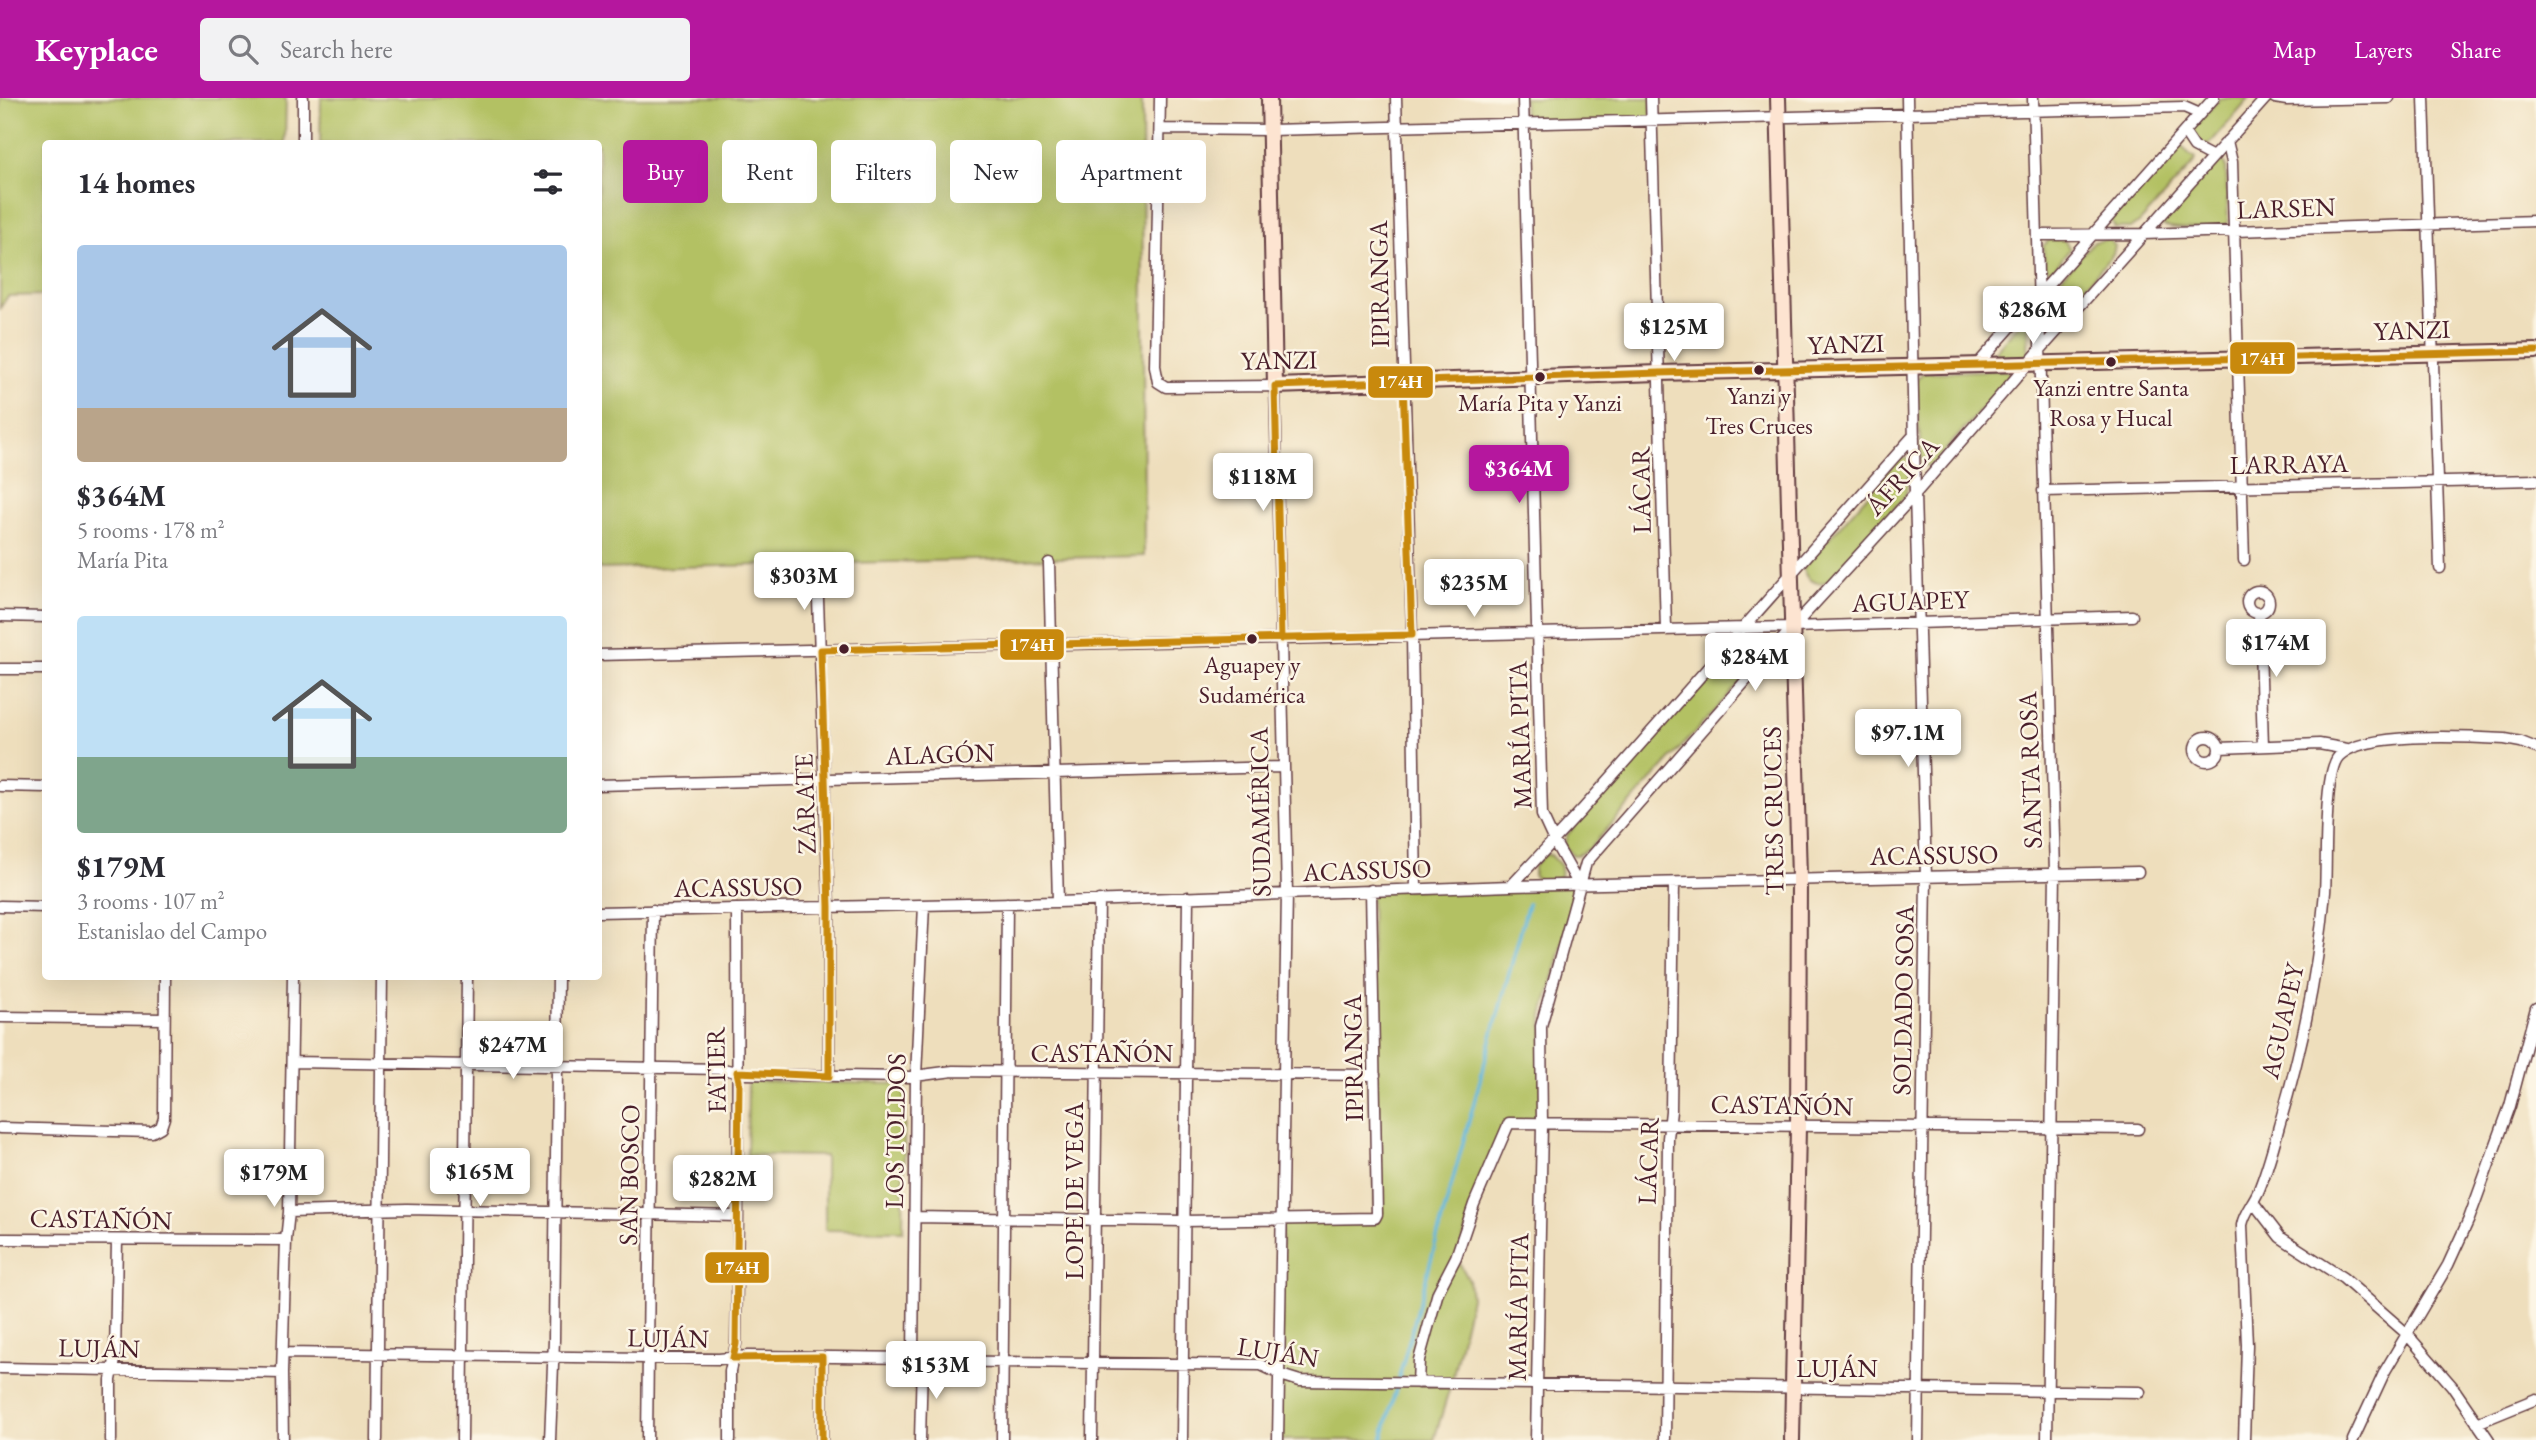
<!DOCTYPE html>
<meta charset="utf-8">
<style>
:root{--surface:#fff;--page:#f2f2f3;--text:#2b2b33;--muted:#7c7c81;--accent:#b5179e}
body{margin:0;font-family:"EB Garamond",serif;background:var(--page);color:var(--text);height:100vh;display:flex;flex-direction:column;font-size:26px;white-space:nowrap}
*{box-sizing:border-box;margin:0}
p{font-size:23px;color:var(--muted)}
.icon{flex:none;width:38px;height:38px;fill:none;stroke:currentColor;stroke-width:2;stroke-linecap:round;stroke-linejoin:round}
.map{position:relative;flex:1;overflow:hidden}
.sheet{position:absolute;left:42px;top:42px;width:560px;height:840px;display:flex;flex-direction:column;background:var(--surface);border-radius:7px;box-shadow:0 7px 28px #0002}
.sheet>*{flex:none}
.banner{position:absolute;left:623px;top:42px;width:665px;height:63px;display:flex;gap:14px}
.price{position:absolute;translate:-50% -60px;padding:0 16px;border-radius:7px;background:#fff;color:#222;font-size:23px;line-height:46px;filter:drop-shadow(0 2px 4px #0008)}
.price::after{content:'';position:absolute;left:50%;top:42px;width:21px;height:16px;margin-left:-10px;background:inherit;clip-path:polygon(0 0,100% 0,50% 100%)}
.price.active{background:var(--accent);color:#fff}
ul{padding:0;list-style:none}
li{display:grid;align-content:center;gap:14px;height:371px;padding:0 35px}
li span{display:grid;place-items:center;height:217px;border-radius:7px;color:#555}
li>.icon{margin-inline-start:auto}
span .icon{width:126px;height:126px;fill:#fffc;stroke-width:1}
li b{font-size:30px}
h2{display:flex;justify-content:space-between;align-items:center;height:84px;padding:0 35px;font-size:30px}
.pill{padding:0 24px;border-radius:7px;background:var(--surface);box-shadow:0 7px 28px #0002;font-size:24px;line-height:63px}
.pill.active{background:var(--accent);color:#fff}
header{display:flex;align-items:center;gap:42px;box-sizing:border-box;height:98px;padding:0 35px;background:var(--accent);color:#fff}
header strong{font-size:33px}
nav{display:flex;gap:38px;margin-inline-start:auto;font-size:24px}
.search{width:490px;height:63px;background:var(--page);display:flex;align-items:center;gap:18px;box-sizing:border-box;padding:0 24px;border-radius:7px;color:var(--muted);font-size:26px}
.map>svg:first-child{display:block}
.green{fill:#b3c163;stroke:#7e7047;stroke-width:2}
.lines{fill:none;stroke-linecap:round;stroke-linejoin:round}
.stream{stroke:#5fb6dc;stroke-width:3.5}
.street-casing{stroke:#633c41;stroke-width:13}
.secondary-casing{stroke:#633c41;stroke-width:18}
.street{stroke:#fff;stroke-width:10}
.secondary{stroke:#fde4d1;stroke-width:14}
.bus-1-casing{stroke:#fcf5e5;stroke-width:12}
.bus-1{stroke:#c8890d;stroke-width:7}
.bus-dot{fill:#4a1f2b;stroke:#fcf5e5;stroke-width:2.5}
.labels{text-anchor:middle;stroke-width:5;stroke-linejoin:round;paint-order:stroke}
.bus-label{font-size:24px;fill:#4a1f2b;stroke:#fcf5e5}
.street-label{font-size:26px;fill:#4a1f2b;stroke:#fcf5e5}
.line-badge{stroke:#fcf5e5;stroke-width:2.5}
.badge-label{font-size:19px;text-anchor:middle;font-weight:bold;fill:#fff}
</style>
<header>
<strong>Keyplace</strong>
<div class="search"><svg class="icon" aria-label="search" viewBox="0 0 24 24"><circle cx="10" cy="10" r="6"/><path d="M15 15l6 6"/></svg>Search here</div>
<nav><a>Map</a><a>Layers</a><a>Share</a></nav>
</header>
<div class="map">
<svg width="2536" height="1342" viewBox="0 0 2536 1342">
<rect width="100%" height="100%" fill="#fcf5e5"/>
<filter id="ink" filterUnits="userSpaceOnUse"><feTurbulence type="fractalNoise" baseFrequency=".0143" numOctaves="2"/><feDisplacementMap in="SourceGraphic" scale="14" xChannelSelector="R" yChannelSelector="G"/><feConvolveMatrix kernelMatrix="1 2 1 2 8 2 1 2 1" color-interpolation-filters="sRGB"/></filter>
<filter id="wash" filterUnits="userSpaceOnUse"><feTurbulence type="fractalNoise" baseFrequency=".00686" numOctaves="4" result="noise"/><feDisplacementMap in="SourceGraphic" scale="28" xChannelSelector="R" yChannelSelector="G"/><feGaussianBlur stdDeviation="1.57" result="paint"/><feColorMatrix in="noise" values="0 0 0 0 0 0 0 0 0 0 0 0 0 0 0 0 0 1.4 0 .05"/><feComposite in="paint" operator="in"/></filter>
<g filter="url(#wash)">
<rect width="100%" height="100%" fill="#eedebc"/>
<!-- green -->
<path class="green" d="M0 0H286L285 45 46 46 45 197 8 198 0 210Z
M321 0H1142L1144 458 599 471 598 46H320Z
M1523 0H1651V23L1524 26Z
M2220 0H2250L2207 49 2198 47 2190 35 2191 32Z
M2180 46 2190 58 2196 60 2195 64 2139 125 2130 130H2115L2111 122 2177 47Z
M2219 61 2226 66 2228 125C2217 132 2174 132 2161 127L2159 124Z
M2109 141 2115 148 2113 156 2062 215C2050 224 2042 211 2044 199L2093 144Z
M2049 142H2064L2070 151 2053 172H2050L2045 167 2043 148Z
M2027 217 2029 219 2028 259H1990Z
M2005 272 2010 275 2009 280 1933 366 1926 368 1922 366 1915 282 1923 275Z
M1900 360H1906L1910 363 1906 397 1829 483C1816 487 1806 484 1803 470Z
M1752 535H1758L1765 542 1766 554 1763 559 1589 751 1578 757H1573L1564 748 1567 737 1739 541Z
M1546 756 1551 757 1561 768 1560 779 1555 783H1540L1534 778V768Z
M1579 787 1543 917 1542 1027 1509 1026 1456 1159 1469 1182 1471 1200 1451 1286 1434 1342H1278L1282 1121 1375 1120 1371 792Z
M748 983 905 986 903 1133 825 1132V1058L747 1057Z"/>
<g class="lines">
<!-- stream -->
<path class="stream" d="M1382 1342 1528 806"/>
</g>
</g>
<g filter="url(#ink)">
<g class="lines">
<!-- street casing -->
<g class="street-casing">
<path id="street" d="M1160 0 1155 268 1158 284 1166 289 1275 288 1287 795 1278 1342
M1396 0 1412 537 1416 791
M1523 0 1542 717 1554 743 1579 787
M1651 0 1666 531
M1907 0 1915 396 1926 779 1918 1342
M2033 0 2055 774 2047 1342
M2275 0 2287 2 2388 0
M2424 0 2440 470
M1161 31 1270 32 2184 9 2200 16
M2184 34 2194 49 2213 59
M2227 43 2232 64 2244 462
M303 46V0
M2037 137 2143 136 2536 123
M1976 268 2214 0
M2043 393 2536 382
M1049 465 1058 804
M817 474 829 808V978
M2247 504a11 11 0 1 1 22 0a11 11 0 1 1-22 0Z
M2259 515 2263 648
M0 518 46 519
M598 557 1793 529 2132 518
M0 571H46
M2195 651a12 12 0 1 1 24 0a12 12 0 1 1-24 0Z
M2219 650 2319 646 2347 651
M598 687 1283 669
M0 688 46 689
M1511 788 1582 712 1914 337
M0 808 46 809
M598 814 1058 804 1511 788 2138 774
M0 919 164 921
M293 964 723 971 745 976 841 978 907 979 953 973 1375 977
M0 1030 152 1034 161 1029 164 1020 165 878
M2253 1104 2280 1139 2343 1180 2406 1235 2452 1288 2489 1342
M289 1114 407 1111 738 1118
M915 1119 1184 1123 1375 1120 1377 1116 1371 792
M0 1141 286 1142
M284 1255 719 1261 748 1258 913 1260 922 1263 1261 1267 1287 1279 1300 1283 2140 1294
M913 1260 916 978 924 807
M0 1270 282 1275
M1418 1285 1419 1262 1438 1194 1456 1159 1474 1106 1509 1025 2138 1031
M2477 1325 2536 1301
M111 1342V1282L115 1262 117 1142
M283 1342 282 1275 286 1142 289 1114 293 878
M377 1342 382 878
M462 1342 467 878
M550 1342 554 1242 558 878
M647 1342 653 812
M730 1342V1273L736 1246 738 1118 737 811
M822 1342V1259
M920 1342 922 1263
M1002 1342 1007 805
M1092 1342 1099 802
M1182 1342 1188 799
M1536 1342 1542 1027 1541 928 1586 765 1793 529 1915 396 2041 251 2266 0
M1665 1342 1668 1040 1671 1013 1674 785
M2244 1342 2247 1247 2242 1127C2244 1115 2253 1105 2258 1094 2267 1073 2273 1050 2279 1028 2302 951 2318 874 2325 794 2327 767 2323 674 2339 658 2364 633 2470 639 2505 641L2521 644 2536 650
M2353 1342 2385 1273 2448 1167 2469 1121 2510 1008 2536 910"/>
</g>
<!-- secondary casing -->
<g class="secondary-casing">
<path id="secondary" d="M1269 0 1275 288 1659 275 2536 253
M1778 0 1799 780 1798 1029 1792 1342"/>
</g>
<!-- street -->
<use href="#street" class="street"/>
<!-- secondary -->
<use href="#secondary" class="secondary"/>
<!-- bus-1 casing -->
<g class="bus-1-casing">
<path id="bus-1" d="M1281 541 1275 288 1659 275 2536 253
M821 552 1412 537 1403 283
M821 552 829 808V978
M737 974 829 978
M822 1259V1342
M733 1260 736 1246 739 983 737 974
M733 1260 822 1259"/>
</g>
<!-- bus-1 -->
<use href="#bus-1" class="bus-1"/>
</g>
</g>
<!-- markers -->
<g class="bus-dot">
<circle cx="2111" cy="264" r="6"/>
<circle cx="1759" cy="272" r="6"/>
<circle cx="1540" cy="279" r="6"/>
<circle cx="1252" cy="541" r="6"/>
<circle cx="844" cy="551" r="6"/>
</g>
<g class="labels">
<!-- bus labels -->
<g class="bus-label">
<text x="2111" y="298">Yanzi entre Santa<tspan x="2111" dy="30">Rosa y Hucal</tspan></text>
<text x="1759" y="306">Yanzi y<tspan x="1759" dy="30">Tres Cruces</tspan></text>
<text x="1540" y="313">María Pita y Yanzi</text>
<text x="1252" y="575">Aguapey y<tspan x="1252" dy="30">Sudamérica</tspan></text>
</g>
<!-- street labels -->
<g class="street-label">
<text transform="translate(2286 110) rotate(-2)" y="9">LARSEN</text>
<text transform="translate(1379 186) rotate(-91)" y="9">IPIRANGA</text>
<text transform="translate(2412 232) rotate(-2)" y="9">YANZI</text>
<text transform="translate(1846 246) rotate(-2)" y="9">YANZI</text>
<text transform="translate(1279 262) rotate(-1)" y="9">YANZI</text>
<text transform="translate(2289 366) rotate(-1)" y="9">LARRAYA</text>
<text transform="translate(1902 378) rotate(-48)" y="9">ÁFRICA</text>
<text transform="translate(1641 392) rotate(-91)" y="9">LÁCAR</text>
<text transform="translate(1910 503) rotate(-2)" y="9">AGUAPEY</text>
<text transform="translate(1520 637) rotate(-92)" y="9">MARÍA PITA</text>
<text transform="translate(940 656) rotate(-2)" y="9">ALAGÓN</text>
<text transform="translate(2030 672) rotate(-92)" y="9">SANTA ROSA</text>
<text transform="translate(805 706) rotate(-92)" y="9">ZÁRATE</text>
<text transform="translate(1773 713) rotate(-91)" y="9">TRES CRUCES</text>
<text transform="translate(1260 714) rotate(-91)" y="9">SUDAMÉRICA</text>
<text transform="translate(1934 757) rotate(-1)" y="9">ACASSUSO</text>
<text transform="translate(1367 772) rotate(-2)" y="9">ACASSUSO</text>
<text transform="translate(738 789) rotate(-1)" y="9">ACASSUSO</text>
<text transform="translate(1903 902) rotate(-89)" y="9">SOLDADO SOSA</text>
<text transform="translate(2282 923) rotate(-77)" y="9">AGUAPEY</text>
<text x="1102" y="964">CASTAÑÓN</text>
<text transform="translate(1353 960) rotate(-91)" y="9">IPIRANGA</text>
<text transform="translate(716 972) rotate(-91)" y="9">FATIER</text>
<text transform="translate(1782 1007) rotate(1)" y="9">CASTAÑÓN</text>
<text transform="translate(895 1033) rotate(-89)" y="9">LOS TOLDOS</text>
<text transform="translate(1648 1063) rotate(-88)" y="9">LÁCAR</text>
<text transform="translate(629 1077) rotate(-89)" y="9">SAN BOSCO</text>
<text transform="translate(1074 1093) rotate(-90)" y="9">LOPE DE VEGA</text>
<text transform="translate(101 1121) rotate(1)" y="9">CASTAÑÓN</text>
<text transform="translate(1518 1209) rotate(-89)" y="9">MARÍA PITA</text>
<text transform="translate(668 1240) rotate(1)" y="9">LUJÁN</text>
<text transform="translate(99 1250) rotate(1)" y="9">LUJÁN</text>
<text transform="translate(1278 1254) rotate(9)" y="9">LUJÁN</text>
<text x="1837" y="1279">LUJÁN</text>
</g>
</g>
<g class="line-badge">
<rect x="2229" y="243" width="67" height="34" rx="7" fill="#c8890d"/>
<rect x="1367" y="267" width="67" height="34" rx="7" fill="#c8890d"/>
<rect x="999" y="530" width="66" height="33" rx="7" fill="#c8890d"/>
<rect x="704" y="1153" width="66" height="33" rx="7" fill="#c8890d"/>
</g>
<g class="badge-label">
<text x="2262" y="267">174H</text>
<text x="1400" y="290">174H</text>
<text x="1032" y="553">174H</text>
<text x="737" y="1176">174H</text>
</g>
</svg>
<b class="price" style="left:2033px;top:248px">$286M</b>
<b class="price" style="left:1674px;top:265px">$125M</b>
<b class="price active" style="left:1519px;top:407px">$364M</b>
<b class="price" style="left:1263px;top:415px">$118M</b>
<b class="price" style="left:804px;top:514px">$303M</b>
<b class="price" style="left:1474px;top:521px">$235M</b>
<b class="price" style="left:2276px;top:581px">$174M</b>
<b class="price" style="left:1755px;top:595px">$284M</b>
<b class="price" style="left:1908px;top:671px">$97.1M</b>
<b class="price" style="left:513px;top:983px">$247M</b>
<b class="price" style="left:480px;top:1110px">$165M</b>
<b class="price" style="left:274px;top:1111px">$179M</b>
<b class="price" style="left:723px;top:1117px">$282M</b>
<b class="price" style="left:936px;top:1303px">$153M</b>
<div class="banner">
<a class="pill active">Buy</a>
<a class="pill">Rent</a>
<a class="pill">Filters</a>
<a class="pill">New</a>
<a class="pill">Apartment</a>
</div>
<section class="sheet">
<h2>14 homes<svg class="icon" aria-label="filters" viewBox="0 0 24 24"><path d="M4 7h16M4 17h16"/><circle cx="9" cy="7" r="2"/><circle cx="15" cy="17" r="2"/></svg></h2>
<ul>
<li><span style="background:linear-gradient(#a9c7e8 75%,#b9a48a 0)"><svg class="icon" aria-label="home" viewBox="0 0 24 24"><path d="M3 11l9-7 9 7M6 9v11h12V9"/></svg></span><div><b>$364M</b><p>5 rooms · 178 m²</p><p>María Pita</p></div></li>
<li><span style="background:linear-gradient(#bfe0f5 65%,#7fa58c 0)"><svg class="icon" aria-label="home" viewBox="0 0 24 24"><path d="M3 11l9-7 9 7M6 9v11h12V9"/></svg></span><div><b>$179M</b><p>3 rooms · 107 m²</p><p>Estanislao del Campo</p></div></li>
</ul>
</section>
</div>
